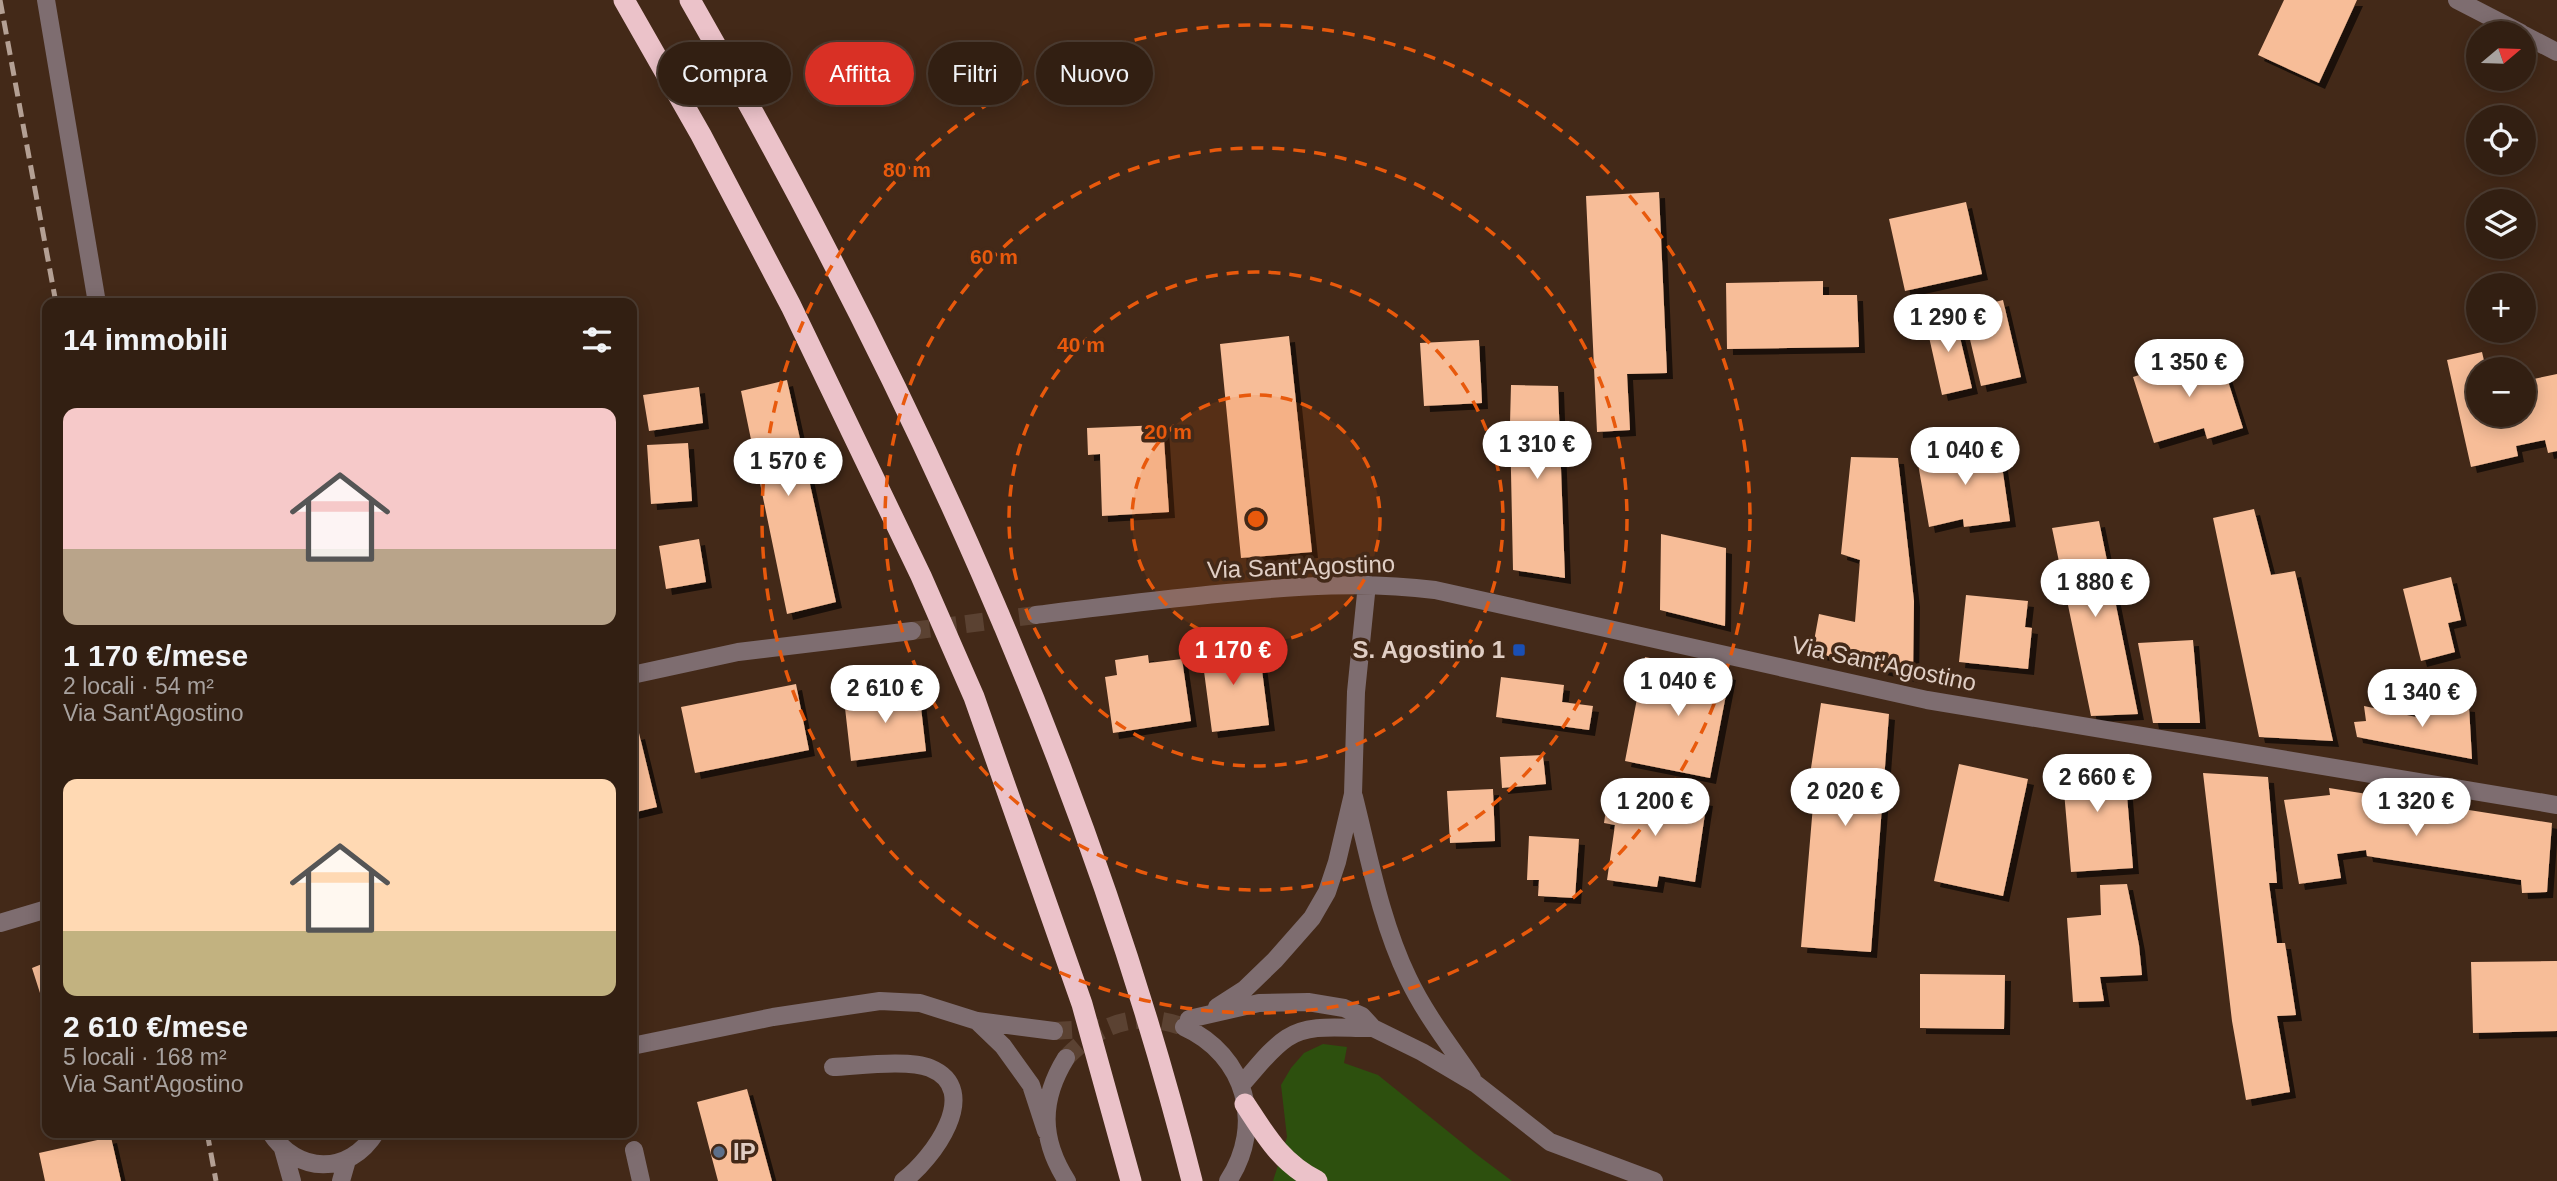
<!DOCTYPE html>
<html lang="it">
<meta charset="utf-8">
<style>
:root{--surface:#321f12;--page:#3a271b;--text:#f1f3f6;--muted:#a8a29f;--line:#4d3d32;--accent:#d93025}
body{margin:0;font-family:Helvetica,sans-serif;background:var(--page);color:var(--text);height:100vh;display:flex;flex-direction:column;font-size:26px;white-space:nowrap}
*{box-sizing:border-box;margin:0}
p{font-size:23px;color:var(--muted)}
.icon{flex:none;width:38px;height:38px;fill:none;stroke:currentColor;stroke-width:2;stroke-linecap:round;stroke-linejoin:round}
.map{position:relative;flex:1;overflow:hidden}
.drawer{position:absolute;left:42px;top:298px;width:595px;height:840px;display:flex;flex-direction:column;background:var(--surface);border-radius:14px;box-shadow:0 4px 18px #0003,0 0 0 2px var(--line)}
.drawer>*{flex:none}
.hud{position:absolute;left:658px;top:42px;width:665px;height:63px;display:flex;gap:14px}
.needle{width:46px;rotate:71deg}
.buttons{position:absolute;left:2466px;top:21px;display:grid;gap:14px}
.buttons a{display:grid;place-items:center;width:70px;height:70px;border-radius:50%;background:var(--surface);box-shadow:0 4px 18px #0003,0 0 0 2px var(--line);font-size:35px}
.price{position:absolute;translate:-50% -60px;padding:0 16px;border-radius:24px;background:#fff;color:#222;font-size:23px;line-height:46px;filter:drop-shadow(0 2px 4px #0008)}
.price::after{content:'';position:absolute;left:50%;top:42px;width:21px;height:16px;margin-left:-10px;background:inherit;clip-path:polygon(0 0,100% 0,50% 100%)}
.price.on{background:var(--accent);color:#fff}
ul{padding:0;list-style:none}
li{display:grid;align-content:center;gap:14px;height:371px;padding:0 21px}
li span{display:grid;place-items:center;height:217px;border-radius:14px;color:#555}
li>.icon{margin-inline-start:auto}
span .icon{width:126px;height:126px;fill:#fffc;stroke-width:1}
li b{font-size:30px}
h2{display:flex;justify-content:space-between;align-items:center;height:84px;padding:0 21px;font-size:30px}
.tag{padding:0 24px;border-radius:32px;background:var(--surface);box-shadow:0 4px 18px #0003,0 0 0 2px var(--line);font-size:24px;line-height:63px}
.tag.on{background:var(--accent);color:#fff}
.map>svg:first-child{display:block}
.green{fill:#2d500e}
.building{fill:#f7bd98;filter:url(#shadow)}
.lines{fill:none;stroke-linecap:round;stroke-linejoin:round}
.minor-tunnel{stroke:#5b4232;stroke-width:18;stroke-dasharray:18 9;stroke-linecap:butt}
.minor{stroke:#7e6d70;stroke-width:18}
.highway{stroke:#ebc2c9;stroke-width:21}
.rail{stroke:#b4a094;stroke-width:5;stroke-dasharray:14 7;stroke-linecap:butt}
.highway-bridge{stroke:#ebc2c9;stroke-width:21}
.ring{fill:none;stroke:#e8590c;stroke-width:3.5;stroke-dasharray:12 9}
.transit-dot{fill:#1a4fb4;stroke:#432918;stroke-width:2.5}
.service-dot{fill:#5c6f8a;stroke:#432918;stroke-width:2.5}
.labels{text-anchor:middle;stroke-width:7;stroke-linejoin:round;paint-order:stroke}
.street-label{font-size:24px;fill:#e0cec4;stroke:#432918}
.poi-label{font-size:24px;font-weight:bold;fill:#e0cec4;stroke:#432918;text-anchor:end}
.centre{fill:#e8590c;stroke:#432918;stroke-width:3.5}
.ring-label{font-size:21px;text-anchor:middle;font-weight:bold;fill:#e8590c;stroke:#432918;stroke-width:7;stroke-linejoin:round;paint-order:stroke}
</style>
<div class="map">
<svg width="2557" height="1181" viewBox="0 0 2557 1181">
<defs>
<filter id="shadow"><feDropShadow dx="6" dy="6" stdDeviation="0" flood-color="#0009"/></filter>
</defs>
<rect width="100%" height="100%" fill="#432918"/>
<!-- green -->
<path class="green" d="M1323 1044 1347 1047 1344 1063 1378 1075 1476 1154 1512 1181H1273L1287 1137 1281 1085 1291 1068 1304 1053Z"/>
<!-- building -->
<path class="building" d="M2284 0H2357L2319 83 2258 55Z
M1659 192 1667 373 1627 374 1630 430 1597 432 1586 196Z
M1966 202 1982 274 1905 291 1889 219Z
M1823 281V295H1857L1859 347 1727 349 1726 283Z
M2003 300 2021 377 1981 386 1963 310Z
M1954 312 1972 388 1942 395 1925 319Z
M1289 336 1312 552 1241 558 1220 344Z
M1479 340 1482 403 1424 406 1420 343Z
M2218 350 2243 428 2207 439 2204 428 2154 443 2133 377Z
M2482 352 2486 369H2478V415H2524V381L2557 374V451L2548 453 2545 440 2516 446 2518 456 2471 467 2447 360Z
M787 380 836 602 787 614 741 391Z
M1511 385 1558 386 1565 578 1513 570 1510 423Z
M699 387 703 423 649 431 643 395Z
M1163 425 1169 512 1102 516 1100 454 1088 455 1087 428Z
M688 443 692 501 651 504 647 445Z
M1999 445 2010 521 1964 527 1963 519 1929 527 1917 458Z
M1851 457 1898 458 1914 601 1913 677 1812 652 1819 614 1855 622 1860 560 1841 554Z
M2254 509 2271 575 2295 571 2333 741 2259 737 2213 518Z
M2099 521 2138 714 2091 716 2052 528Z
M1661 534 1726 548 1725 626 1660 610Z
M699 539 706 582 666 589 659 546Z
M2451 577 2461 620 2448 623 2455 652 2421 661 2403 589Z
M1966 595 2028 601 2025 627 2032 628 2028 669 1959 662Z
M1239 636 1243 664 1261 662 1269 725 1212 732 1200 641Z
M2193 640 2200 723H2153L2138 643Z
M1148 655 1149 663 1182 659 1191 721 1113 733 1105 677 1117 675 1115 660Z
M1645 657 1730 674 1710 778 1625 761Z
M1501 677 1564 685 1562 702 1593 706 1589 730 1496 717Z
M796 684 809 750 695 773 681 707Z
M919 690 926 751 851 761 844 699Z
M2427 702 2469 706 2472 759 2357 737 2354 722 2366 721 2364 706 2426 719Z
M1821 703 1889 714 1871 952 1801 947 1815 782 1809 781Z
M639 733 657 807 632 813V735Z
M1543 755 1546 784 1502 788 1500 757Z
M2061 757 2124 759 2133 868 2071 872Z
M1959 764 2028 779 2003 896 1934 881Z
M2203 773 2268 777 2277 883H2269L2277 943H2285L2296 1015 2277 1016 2290 1092 2246 1100 2232 1021Z
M2329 788 2552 823 2547 892 2522 893 2521 880 2367 856 2366 850 2337 854 2341 878 2299 884 2284 800 2330 795Z
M1493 789 1495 841 1450 843 1447 791Z
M1645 791 1707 800 1695 882 1659 876 1657 887 1607 880 1615 825 1604 823 1608 796 1644 801Z
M1529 836 1579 839 1575 898 1538 896 1539 880H1527Z
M2127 884 2139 945 2142 975 2100 977 2104 1001 2073 1002 2067 918 2101 915 2100 885Z
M2557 961V1031L2473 1033 2471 962Z
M47 962V1015L32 968Z
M1920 974 2005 975 2004 1029 1920 1028Z
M747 1089 772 1181H718L697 1102Z
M111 1137 121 1181H45L39 1153Z"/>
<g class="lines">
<!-- minor-tunnel -->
<path class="minor-tunnel" d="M912 631 1036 615
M1054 1031 1102 1028
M1066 1058C1100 1023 1137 1010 1184 1027"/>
<!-- minor -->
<path class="minor" d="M46 0 97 303
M2457 0 2521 33
M2524 35 2557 52
M1036 615C1100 607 1163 599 1227 593 1297 586 1365 581 1435 590L1927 700 2557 805
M632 675 738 652 912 631
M1354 797C1369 857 1381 922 1408 978 1425 1014 1450 1046 1472 1078
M0 923 47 909
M1217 1007 1245 989 1275 960 1312 918 1327 892 1337 862 1353 794 1356 692 1367 584
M1189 1019 1259 1003 1308 1002 1344 1008 1362 1016 1373 1028 1422 1052 1476 1084 1550 1142 1654 1181
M977 1021 1003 1046 1031 1085 1046 1131
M1184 1027C1246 1055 1265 1125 1228 1181
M632 1046 773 1017 880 1001 920 1003 977 1021 1054 1031
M1066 1058C1040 1100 1040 1139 1067 1181
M833 1067C857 1066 909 1059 930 1068 984 1090 932 1160 903 1181
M1241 1085C1256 1069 1269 1050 1287 1038 1310 1022 1346 1029 1373 1028
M270 1132C297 1174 349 1176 376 1132
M283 1149 292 1181
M634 1150 641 1181
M341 1181 347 1160"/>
<!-- highway -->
<path class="highway" d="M1245 1104C1266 1136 1281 1163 1317 1181"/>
<!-- rail -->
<path class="rail" d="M0 0 56 303
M207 1132 216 1181"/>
<!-- highway-bridge -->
<path class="highway-bridge" d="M624 0 701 135 791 306 921 576 974 697 1082 1004 1131 1181
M690 0C903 372 1087 764 1192 1181"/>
</g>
<!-- distance rings -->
<circle cx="1256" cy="519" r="124" fill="#e8590c" fill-opacity=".12"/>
<g class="ring">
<circle cx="1256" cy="519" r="124"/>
<circle cx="1256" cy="519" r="247"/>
<circle cx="1256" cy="519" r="371"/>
<circle cx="1256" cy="519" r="494"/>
</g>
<!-- markers -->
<rect class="transit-dot" x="1512" y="643" width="14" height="14" rx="3.5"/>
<circle class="service-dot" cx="719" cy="1152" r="7"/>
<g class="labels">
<!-- street labels -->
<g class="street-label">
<text transform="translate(1301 567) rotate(-2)" y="8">Via Sant'Agostino</text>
<text transform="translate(1884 664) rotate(12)" y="8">Via Sant'Agostino</text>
</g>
<!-- poi labels -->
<g class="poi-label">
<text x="1505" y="658">S. Agostino 1</text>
<text x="733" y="1160" text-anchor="start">IP</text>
</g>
</g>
<circle cx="1256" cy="519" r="10" class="centre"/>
<g class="ring-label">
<text x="907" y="177">80 m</text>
<text x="994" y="264">60 m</text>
<text x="1081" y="352">40 m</text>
<text x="1168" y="439">20 m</text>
</g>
</svg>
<div class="buttons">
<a><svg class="needle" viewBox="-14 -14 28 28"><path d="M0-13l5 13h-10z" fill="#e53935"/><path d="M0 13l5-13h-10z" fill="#a8a29f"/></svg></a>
<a><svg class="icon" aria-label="locate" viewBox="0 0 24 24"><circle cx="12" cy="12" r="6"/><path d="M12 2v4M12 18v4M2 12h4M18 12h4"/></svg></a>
<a><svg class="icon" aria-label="layers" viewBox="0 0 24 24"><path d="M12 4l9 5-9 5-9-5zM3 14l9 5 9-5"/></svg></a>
<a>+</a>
<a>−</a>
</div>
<b class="price" style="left:1948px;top:354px">1 290 €</b>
<b class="price" style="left:2189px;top:399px">1 350 €</b>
<b class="price" style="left:1537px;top:481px">1 310 €</b>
<b class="price" style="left:1965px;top:487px">1 040 €</b>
<b class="price" style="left:788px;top:498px">1 570 €</b>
<b class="price" style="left:2095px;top:619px">1 880 €</b>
<b class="price on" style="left:1233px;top:687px">1 170 €</b>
<b class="price" style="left:1678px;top:718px">1 040 €</b>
<b class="price" style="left:885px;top:725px">2 610 €</b>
<b class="price" style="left:2422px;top:729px">1 340 €</b>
<b class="price" style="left:2097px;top:814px">2 660 €</b>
<b class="price" style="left:1845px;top:828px">2 020 €</b>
<b class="price" style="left:1655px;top:838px">1 200 €</b>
<b class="price" style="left:2416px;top:838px">1 320 €</b>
<div class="hud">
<a class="tag">Compra</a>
<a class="tag on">Affitta</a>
<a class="tag">Filtri</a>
<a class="tag">Nuovo</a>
</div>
<section class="drawer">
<h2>14 immobili<svg class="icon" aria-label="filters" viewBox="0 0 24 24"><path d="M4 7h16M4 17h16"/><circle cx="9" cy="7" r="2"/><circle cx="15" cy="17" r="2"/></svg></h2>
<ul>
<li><span style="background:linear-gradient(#f6c9c9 65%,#b9a48a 0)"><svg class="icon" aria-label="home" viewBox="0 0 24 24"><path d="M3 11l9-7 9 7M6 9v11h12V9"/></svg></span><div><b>1 170 €/mese</b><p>2 locali · 54 m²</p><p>Via Sant'Agostino</p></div></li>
<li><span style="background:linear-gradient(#ffd9b3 70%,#c2b280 0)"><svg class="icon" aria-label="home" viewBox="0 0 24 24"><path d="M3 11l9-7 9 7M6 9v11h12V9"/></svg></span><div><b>2 610 €/mese</b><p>5 locali · 168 m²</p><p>Via Sant'Agostino</p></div></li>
</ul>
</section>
</div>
